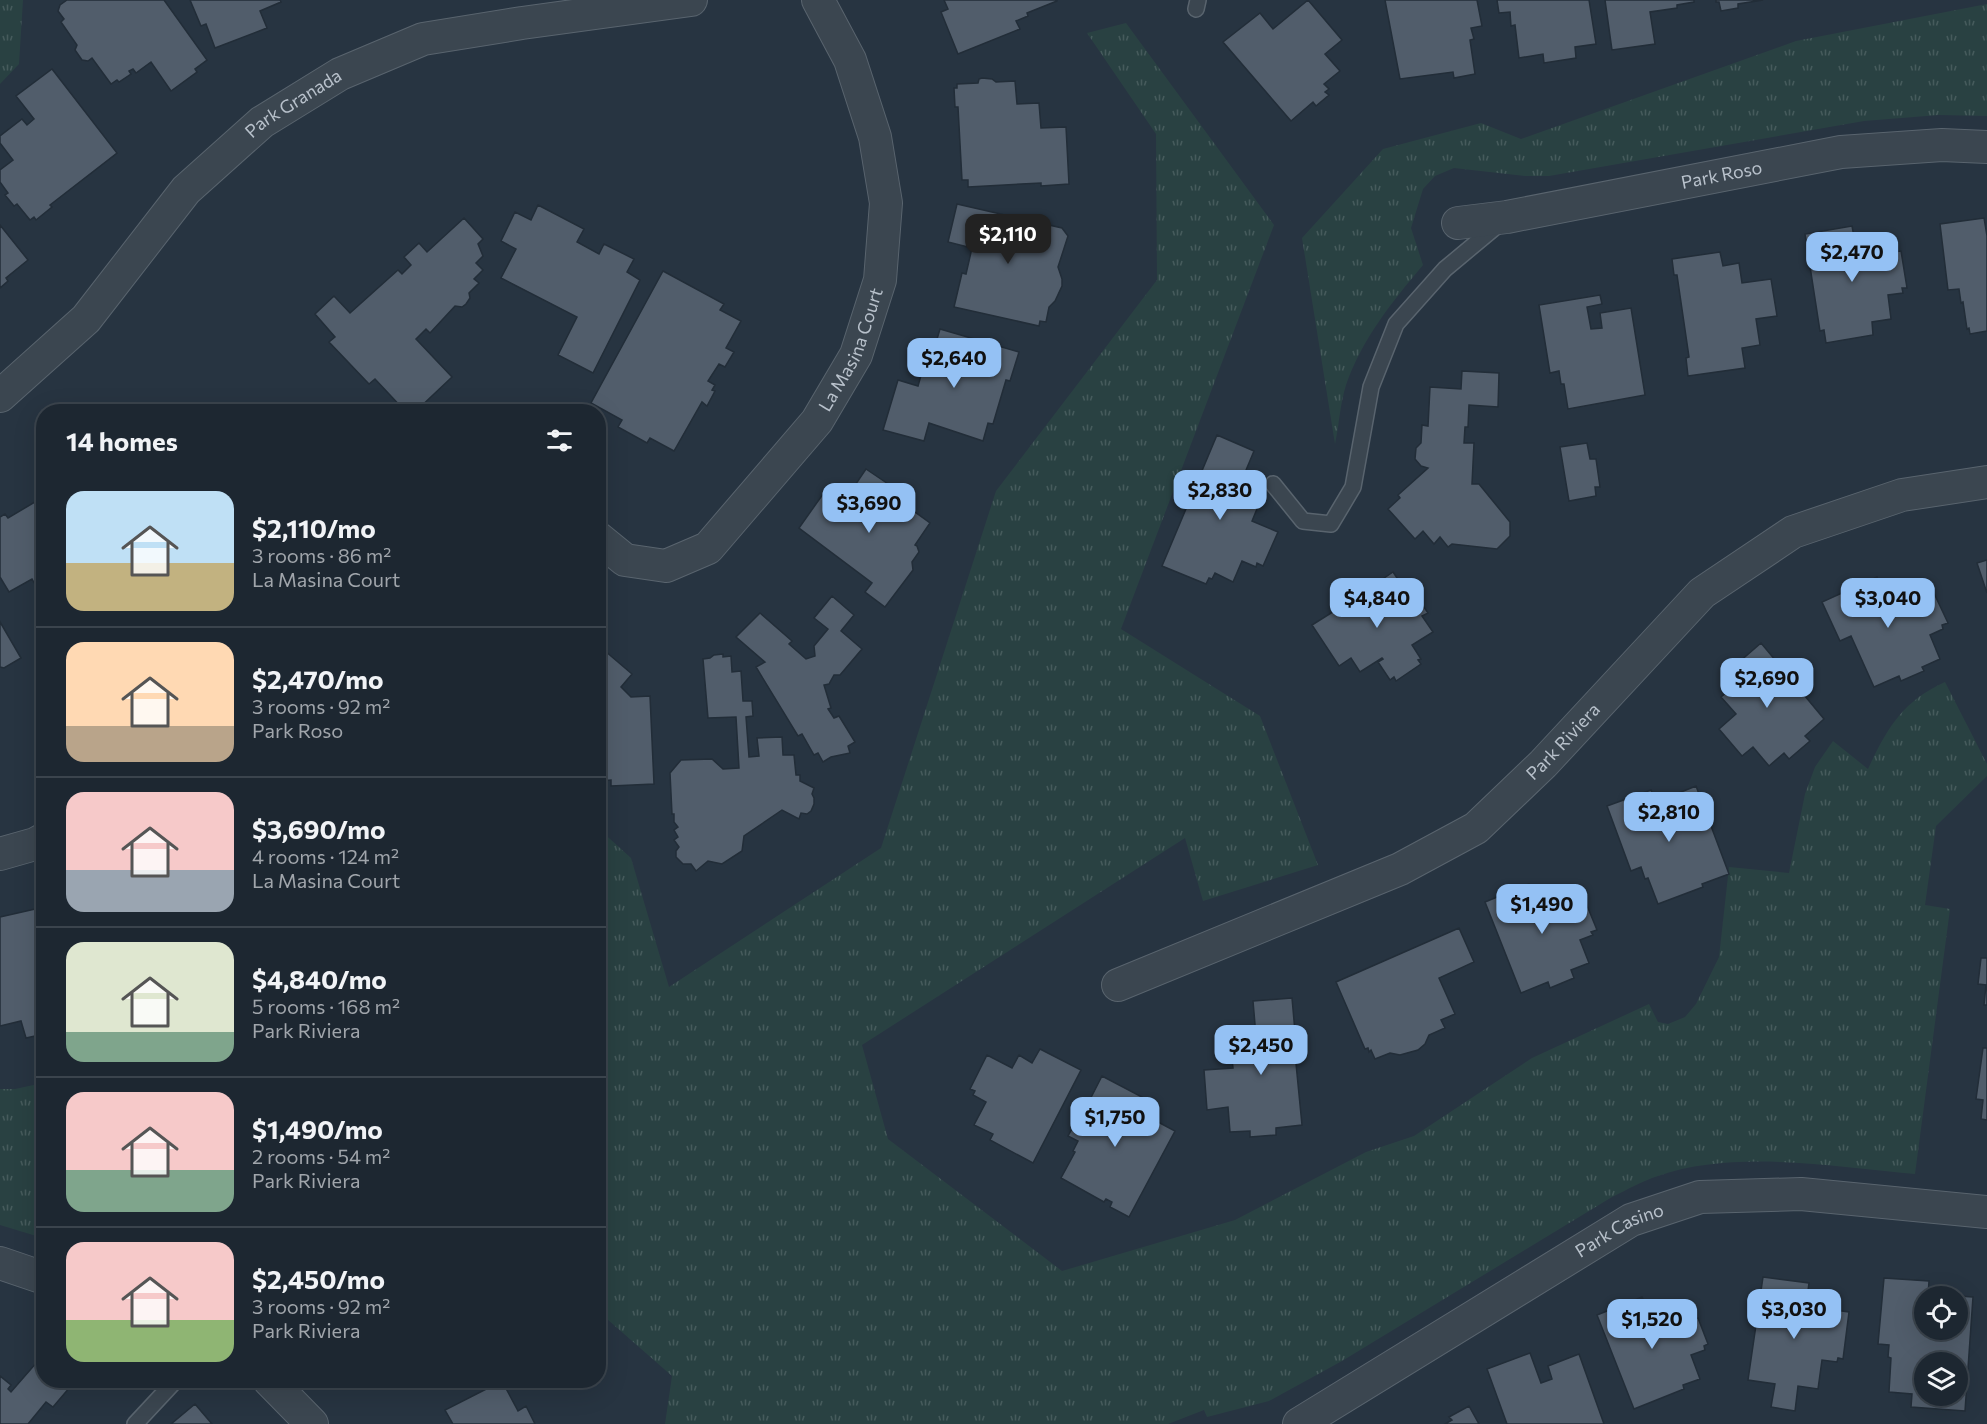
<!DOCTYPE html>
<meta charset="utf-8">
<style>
:root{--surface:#1d2731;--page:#2a333d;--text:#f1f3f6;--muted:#a0a5ab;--line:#3b444d;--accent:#94c1f4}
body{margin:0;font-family:Commissioner,sans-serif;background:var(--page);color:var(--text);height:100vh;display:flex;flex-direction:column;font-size:22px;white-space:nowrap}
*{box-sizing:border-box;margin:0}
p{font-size:20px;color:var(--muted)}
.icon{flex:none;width:33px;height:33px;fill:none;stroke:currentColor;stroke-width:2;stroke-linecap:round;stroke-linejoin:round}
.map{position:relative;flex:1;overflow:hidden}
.panel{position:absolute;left:36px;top:404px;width:570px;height:984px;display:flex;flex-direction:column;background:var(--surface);border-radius:24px;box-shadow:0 6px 24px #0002,0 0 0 2px var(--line)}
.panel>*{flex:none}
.tools{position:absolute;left:1914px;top:1286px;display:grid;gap:12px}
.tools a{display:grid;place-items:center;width:54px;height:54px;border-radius:50%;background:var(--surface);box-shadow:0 6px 24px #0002,0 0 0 2px var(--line);font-size:30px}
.price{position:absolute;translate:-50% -51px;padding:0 14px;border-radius:12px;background:var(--accent);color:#111;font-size:20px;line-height:39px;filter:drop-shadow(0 2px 3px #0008)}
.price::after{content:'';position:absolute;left:50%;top:36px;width:18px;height:14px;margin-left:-9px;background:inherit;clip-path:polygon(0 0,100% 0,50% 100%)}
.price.on{background:#222;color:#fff}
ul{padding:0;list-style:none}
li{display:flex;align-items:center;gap:18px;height:150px;padding:0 30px}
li+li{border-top:2px solid var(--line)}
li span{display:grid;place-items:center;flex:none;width:168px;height:120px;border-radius:18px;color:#555}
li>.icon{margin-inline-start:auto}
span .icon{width:72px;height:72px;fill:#fffc;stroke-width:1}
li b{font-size:26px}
h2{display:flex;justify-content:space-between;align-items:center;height:72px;padding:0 30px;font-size:26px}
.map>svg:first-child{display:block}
.grass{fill:url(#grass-tufts)}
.building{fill:#515d6b;stroke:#222d38;stroke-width:1.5;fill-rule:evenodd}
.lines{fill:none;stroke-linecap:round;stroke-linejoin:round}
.lane-casing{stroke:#59646e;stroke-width:18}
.street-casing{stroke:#59646e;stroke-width:34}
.lane{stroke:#3b4650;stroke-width:15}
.street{stroke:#3b4650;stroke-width:32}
.labels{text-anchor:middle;stroke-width:4.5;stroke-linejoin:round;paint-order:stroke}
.street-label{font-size:18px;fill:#b8c1cb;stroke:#202b36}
</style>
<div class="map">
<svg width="1987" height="1424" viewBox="0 0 1987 1424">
<defs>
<pattern id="grass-tufts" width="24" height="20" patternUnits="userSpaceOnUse" patternTransform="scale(1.5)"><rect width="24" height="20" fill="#294142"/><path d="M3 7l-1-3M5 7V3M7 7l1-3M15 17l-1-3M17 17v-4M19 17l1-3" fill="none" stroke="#465b5c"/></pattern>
</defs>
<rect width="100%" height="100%" fill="#273441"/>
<!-- grass -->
<path class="grass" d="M0 0H23L19 64 0 84Z
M1987 4V116L1939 115 1864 121 1549 176H1525L1454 168 1435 176 1423 189 1411 228 1423 265C1392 302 1362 339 1346 385 1340 404 1339 425 1335 444L1302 238 1383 149 1481 123 1521 139 1796 41Z
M1126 23 1274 225 1121 629 1260 716 1318 865 1203 901 1185 838 862 1045 888 1139 1062 1271 1235 1220 1366 1152 1414 1136 1532 1058 1649 1004 1658 1022 1668 1024 1685 1017 1696 1004 1719 957 1729 867 1789 873 1805 794 1815 767 1833 741 1868 769C1887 728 1903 701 1945 682L1987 764V776L1936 826 1925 905 1950 909 1915 1174C1835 1167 1736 1149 1658 1176 1642 1181 1627 1190 1612 1197L1342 1361 1269 1401 1207 1417 1204 1410 1168 1424H665L672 1376 599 1312V829L631 858 669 987 881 848 996 491 1157 280 1156 134 1087 33Z
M43 1083H44L43 1238 0 1225V1089H15Z"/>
<!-- building -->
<path class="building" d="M67 0H164L207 60 195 69 197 72 171 91 151 62 136 73 133 69 129 71 131 74 119 82 117 80 111 84 92 58 88 61 82 60 75 50 77 45 61 22 64 19 58 11 60 5Z
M190 0H280L281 2 260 11 267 28 215 48 206 24 201 26Z
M944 0H1057V1L1027 13 1028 16 1016 21 1020 29 958 54 941 12 948 9Z
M1308 0 1342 40 1325 54 1340 71 1324 84 1329 89 1325 92 1329 95 1316 106 1313 102 1291 121 1223 42 1260 13 1273 29Z
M1385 0H1477L1482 26 1471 28 1474 39 1470 40 1475 74 1454 78 1453 72 1400 79Z
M1497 0H1589L1596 44 1575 47 1576 58 1544 63 1543 54 1519 58 1515 25 1511 26 1510 12 1499 13Z
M1605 0H1694V2L1677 5V8L1650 12 1655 44 1612 50Z
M1716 0H1763L1738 4V8L1721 11 1719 2H1716Z
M52 69 117 153 50 205 52 207 36 220 34 217 30 220 17 204 14 206 5 195 8 193 0 182V170L13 160 0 143V136L22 119 27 125 34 119 16 96Z
M982 78 992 79 996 82 1015 81 1017 104 1039 103 1041 128 1066 127 1069 184 1041 186V183L968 187V180H962L958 107H955L954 88H957V84L978 83 979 79Z
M957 204 1062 228 1068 236 1058 267 1062 279V286L1055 301 1049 307 1046 322 1040 321 1039 326 954 307 962 273 966 274 972 248 948 242Z
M538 205 584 229 577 242 599 254 604 244 634 259 627 272 640 280 593 373 558 355 577 317 501 278 516 249 501 241 515 212 531 220Z
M464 218 483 239 478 244 483 256 476 263 483 270 474 279 479 283 469 293 470 298 466 304 462 307 455 306 430 333 426 329 416 339 452 377 416 411H405L375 379 369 384 329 342 335 337 315 314 334 296 350 313 398 270 402 274 411 265 404 257 419 243 427 252Z
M1984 218 1987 236V331L1970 334 1969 328 1967 329 1963 302 1961 303 1959 289 1948 290 1940 224Z
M0 225 28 260 6 278 8 281 0 288Z
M1852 226 1855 242 1871 240 1873 255 1901 251 1907 288H1902L1903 293 1888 295 1891 319 1872 322 1873 335 1826 343 1824 330 1820 331 1805 234Z
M1720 252 1723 266 1739 263 1742 283 1771 279 1777 316 1756 319 1760 345 1742 348 1745 368 1688 376 1686 358 1689 357 1677 275H1674L1672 259Z
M663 271 724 304 720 310 741 321 726 348 734 352 725 367 719 364 708 381 715 385 712 390 715 391 707 406 702 402 674 451 650 438 647 443 618 427 622 420 591 403Z
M1600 295 1602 304 1587 307 1591 329 1602 328 1600 313 1631 308 1645 395 1568 409 1564 384H1561L1559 371 1550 373 1539 305Z
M940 329 1019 352 1010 381 1006 380 993 424 988 423 983 441 929 423 924 441 883 430 898 380 918 386 922 372 933 375 934 368 929 366Z
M1462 371 1499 373 1498 407 1469 405 1468 427H1465L1464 443H1474L1472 484H1479L1510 522V536L1497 549 1452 544 1448 547 1440 537 1434 544 1423 531 1415 539 1388 509 1400 498 1398 495 1428 468 1421 466 1415 459 1416 448 1421 443 1422 425 1428 426 1430 387 1461 389Z
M1217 435 1254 451 1236 494 1259 504 1252 521 1278 532 1263 566 1257 563 1256 567 1242 561 1233 582 1215 573 1212 579 1209 578 1206 584 1162 566Z
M1587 443 1590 459H1596L1600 487H1595L1596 496 1569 501 1560 447Z
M866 469 897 490 893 496 930 523 915 545 917 546 919 552 912 562 913 570 885 607 865 592 872 583 799 528 828 487 857 508 861 502 849 494Z
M44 492V587L41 583 36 586 32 579 9 592 0 577V517L5 514 8 518 40 499 41 494Z
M1987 560V593L1977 563Z
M1393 572 1407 593 1412 589 1428 613 1422 616 1433 632 1412 645 1421 659 1418 660 1421 664 1396 681 1394 677 1390 680 1378 662 1383 659 1382 658 1360 672 1351 658 1339 666 1312 625 1350 601 1348 599 1370 585 1371 587Z
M1877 577 1884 593 1900 586 1907 601 1932 589 1948 623 1942 625 1943 629 1930 635 1940 659 1922 667 1924 671 1901 681 1899 676 1874 687 1851 636 1840 641 1822 602Z
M832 596 854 615 841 631 862 649 840 675H834L829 684 824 685 831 708 828 709 834 718 839 716 855 742 848 746 850 753 831 757 823 762 818 753 814 755 802 734 798 736 756 667 765 662 736 637 760 613 792 641 789 644 806 659 815 656 814 646 828 629 814 618Z
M0 622 21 658 4 668 0 667Z
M1761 643 1824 719 1805 736 1810 741 1789 759 1784 753 1769 766 1753 747 1742 756 1719 729 1736 714 1721 697 1733 687 1723 676Z
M598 645 632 674 621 687 631 697 650 696 654 784 611 786V780L598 781Z
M723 654V657L731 656 732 672 741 671 743 701H752L753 716 746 717 749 757 759 756 757 738 782 737 783 755H794L796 775H800V781L814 788 812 794 814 798V804L811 811 807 814 801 813 799 819 782 810 744 836 742 851 722 864 708 861 696 871 691 864H683L676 857V851L679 847 674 840 678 837 674 830 678 827 674 822V814H672L670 773 681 760 712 759 723 769 739 768 736 717 708 718 703 659 710 658 714 655Z
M1696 786 1729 874 1702 884 1703 887 1658 904 1648 878 1645 879 1641 867 1631 871 1607 806 1651 790 1662 819 1673 815 1666 798Z
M1529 884 1536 903 1579 886 1597 930 1591 932 1593 935 1580 940 1589 963 1571 970 1574 978 1550 988 1548 982 1521 993 1485 902Z
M44 907V1034L26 1038 21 1021 0 1026V917Z
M1459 928 1474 962 1439 978 1455 1014 1441 1020 1445 1028 1429 1035 1425 1044 1418 1050 1400 1055 1390 1053 1375 1059 1371 1050 1369 1052 1368 1048 1365 1049 1336 982Z
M1981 958H1987V1005H1984L1986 985 1978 984Z
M1292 998 1296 1043H1294L1302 1125 1276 1128V1135L1250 1137V1131L1230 1132 1228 1107 1207 1110 1204 1070 1233 1068 1231 1050 1257 1048 1253 1001Z
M1983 1048H1987V1120L1981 1119 1983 1100 1976 1099Z
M1040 1049 1081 1070 1033 1163 990 1140 993 1134 974 1125 986 1102 973 1095 975 1091 970 1089 987 1055 1012 1068 1019 1055 1032 1063Z
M1102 1076 1142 1097 1126 1127 1136 1132 1145 1115 1175 1131 1129 1217 1110 1207 1112 1202 1106 1199 1104 1202 1061 1178 1075 1152 1073 1151 1078 1141 1068 1136 1077 1120 1079 1121Z
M1763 1277 1809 1283 1806 1306 1849 1312 1843 1359 1838 1358 1837 1362 1822 1360 1818 1389 1798 1386 1795 1411 1771 1407 1775 1384 1748 1380Z
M1884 1278 1929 1281 1928 1296H1924V1329H1958V1296L1973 1297 1965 1411 1911 1407 1912 1394 1889 1392 1891 1358 1888 1357 1889 1345 1878 1344ZM1924 1362H1958V1395H1924Z
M1642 1297 1648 1311 1663 1304 1672 1329 1675 1328 1673 1323 1693 1315 1695 1319 1698 1318 1708 1344 1704 1346 1705 1350 1691 1355 1700 1379 1683 1385 1684 1389 1634 1409 1597 1315Z
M1530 1353 1541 1383 1552 1379 1548 1366 1579 1354 1604 1424H1507L1487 1369Z
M44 1354V1380H76L53 1407 46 1402 28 1424H0V1376L11 1385 8 1389 11 1392Z
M502 1381 518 1411 526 1406 535 1424H453L445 1410Z
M195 1404 212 1424H171Z
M1469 1406 1479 1424H1445L1452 1420 1449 1417Z"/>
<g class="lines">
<!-- lane casing -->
<g class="lane-casing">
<path id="lane" d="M1196 9 1198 0
M1273 484 1303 521 1331 524 1353 487 1371 387 1396 324 1445 269 1499 224
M135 1424 176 1380"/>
</g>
<!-- street casing -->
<g class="street-casing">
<g id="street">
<path id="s1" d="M1458 223 1507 217 1841 152 1942 145 1987 147"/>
<path id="s2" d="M0 396 86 319 186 190 262 122 340 74 423 39 522 23 691 0"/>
<path id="s3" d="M598 538 625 560 666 566 708 548 817 421 856 355 880 280 886 203 875 137 850 60 818 0"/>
<path d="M0 854 35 844 44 839"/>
<path id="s4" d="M1118 985 1400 869 1476 828 1543 764 1702 593 1793 532 1902 495 1987 482"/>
<path d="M0 1263 44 1278"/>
<path d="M269 1380 312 1424"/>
<path id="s5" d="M1299 1424 1631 1220 1700 1197 1801 1194 1987 1212"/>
</g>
</g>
<!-- lane -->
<use href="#lane" class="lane"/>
<!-- street -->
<use href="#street" class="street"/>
</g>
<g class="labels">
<!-- street labels -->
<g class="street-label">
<text dy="6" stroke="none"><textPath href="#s2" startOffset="417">Park Granada</textPath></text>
<text dy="6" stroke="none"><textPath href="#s1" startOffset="268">Park Roso</textPath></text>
<text dy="6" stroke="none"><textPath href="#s3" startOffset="369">La Masina Court</textPath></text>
<text dy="6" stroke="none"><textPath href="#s4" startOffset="514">Park Riviera</textPath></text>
<text dy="6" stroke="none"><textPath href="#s5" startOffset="375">Park Casino</textPath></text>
</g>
</g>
</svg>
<div class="tools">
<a><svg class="icon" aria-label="locate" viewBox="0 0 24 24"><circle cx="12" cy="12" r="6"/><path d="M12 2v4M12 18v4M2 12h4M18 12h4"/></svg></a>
<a><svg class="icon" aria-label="layers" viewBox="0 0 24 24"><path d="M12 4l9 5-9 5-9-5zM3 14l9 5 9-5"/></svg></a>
</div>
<b class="price on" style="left:1008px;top:265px">$2,110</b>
<b class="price" style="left:1852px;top:283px">$2,470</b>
<b class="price" style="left:954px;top:389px">$2,640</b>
<b class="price" style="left:1220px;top:521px">$2,830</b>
<b class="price" style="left:869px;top:534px">$3,690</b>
<b class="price" style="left:1377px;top:629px">$4,840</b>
<b class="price" style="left:1888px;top:629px">$3,040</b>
<b class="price" style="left:1767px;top:709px">$2,690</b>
<b class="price" style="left:1669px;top:843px">$2,810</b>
<b class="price" style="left:1542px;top:935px">$1,490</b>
<b class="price" style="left:1261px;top:1076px">$2,450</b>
<b class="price" style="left:1115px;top:1148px">$1,750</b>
<b class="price" style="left:1794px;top:1340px">$3,030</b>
<b class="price" style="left:1652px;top:1350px">$1,520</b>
<section class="panel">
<h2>14 homes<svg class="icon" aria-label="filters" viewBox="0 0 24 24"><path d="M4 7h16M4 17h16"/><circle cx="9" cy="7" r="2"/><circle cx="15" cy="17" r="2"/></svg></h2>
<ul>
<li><span style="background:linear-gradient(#bfe0f5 60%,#c2b280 0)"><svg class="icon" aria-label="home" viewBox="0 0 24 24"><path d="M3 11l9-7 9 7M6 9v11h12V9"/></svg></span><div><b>$2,110/mo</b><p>3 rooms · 86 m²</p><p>La Masina Court</p></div></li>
<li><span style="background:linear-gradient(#ffd9b3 70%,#b9a48a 0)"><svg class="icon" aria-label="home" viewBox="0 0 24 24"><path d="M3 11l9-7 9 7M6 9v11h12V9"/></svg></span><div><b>$2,470/mo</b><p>3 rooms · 92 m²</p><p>Park Roso</p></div></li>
<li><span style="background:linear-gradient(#f6c9c9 65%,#9aa5b1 0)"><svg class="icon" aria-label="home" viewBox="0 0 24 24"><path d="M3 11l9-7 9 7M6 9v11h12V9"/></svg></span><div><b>$3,690/mo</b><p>4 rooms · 124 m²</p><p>La Masina Court</p></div></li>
<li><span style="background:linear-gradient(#dfe7d0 75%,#7fa58c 0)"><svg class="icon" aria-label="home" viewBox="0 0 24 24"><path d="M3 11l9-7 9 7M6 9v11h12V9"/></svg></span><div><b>$4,840/mo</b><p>5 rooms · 168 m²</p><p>Park Riviera</p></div></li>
<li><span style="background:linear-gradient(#f6c9c9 65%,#7fa58c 0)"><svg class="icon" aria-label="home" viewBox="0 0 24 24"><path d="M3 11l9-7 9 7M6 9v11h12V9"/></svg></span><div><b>$1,490/mo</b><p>2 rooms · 54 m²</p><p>Park Riviera</p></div></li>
<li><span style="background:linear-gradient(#f6c9c9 65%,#8fb573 0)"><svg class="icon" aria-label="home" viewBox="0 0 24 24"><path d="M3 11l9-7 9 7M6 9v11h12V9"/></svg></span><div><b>$2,450/mo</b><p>3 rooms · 92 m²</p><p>Park Riviera</p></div></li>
</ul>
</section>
</div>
